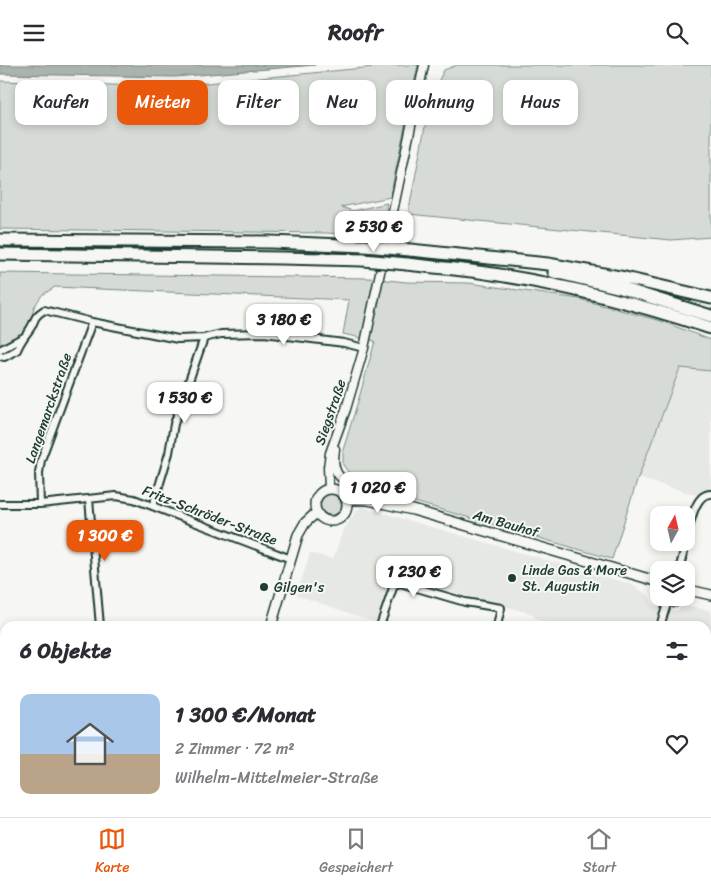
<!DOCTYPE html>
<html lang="de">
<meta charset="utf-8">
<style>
:root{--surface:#fff;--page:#f2f2f3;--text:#2b2b33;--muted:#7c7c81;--line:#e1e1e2;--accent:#ea580c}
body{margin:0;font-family:Sriracha,sans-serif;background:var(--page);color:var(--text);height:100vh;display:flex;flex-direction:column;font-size:19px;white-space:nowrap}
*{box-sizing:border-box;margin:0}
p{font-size:16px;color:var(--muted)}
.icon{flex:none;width:28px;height:28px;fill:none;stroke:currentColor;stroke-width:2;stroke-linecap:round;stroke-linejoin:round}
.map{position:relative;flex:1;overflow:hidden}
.drawer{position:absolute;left:0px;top:556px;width:711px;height:196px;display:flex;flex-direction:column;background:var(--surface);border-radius:15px 15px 0 0;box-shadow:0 2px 8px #0003}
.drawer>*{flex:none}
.banner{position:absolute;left:15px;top:15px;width:681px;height:45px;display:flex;gap:10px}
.needle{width:32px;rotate:8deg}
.fabs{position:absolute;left:650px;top:441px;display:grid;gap:10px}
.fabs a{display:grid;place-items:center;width:45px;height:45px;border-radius:10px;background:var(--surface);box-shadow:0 2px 8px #0003;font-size:25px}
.price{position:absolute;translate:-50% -42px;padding:0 11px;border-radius:10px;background:#fff;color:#222;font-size:16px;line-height:32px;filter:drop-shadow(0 1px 2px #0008)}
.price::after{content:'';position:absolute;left:50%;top:30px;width:15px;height:11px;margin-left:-8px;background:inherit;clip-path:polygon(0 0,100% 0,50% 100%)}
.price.on{background:var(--accent);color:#fff}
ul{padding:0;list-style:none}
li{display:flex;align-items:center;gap:15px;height:125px;padding:0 20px}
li+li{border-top:1px solid var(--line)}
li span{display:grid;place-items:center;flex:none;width:140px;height:100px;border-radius:10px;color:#555}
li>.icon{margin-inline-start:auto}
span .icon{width:60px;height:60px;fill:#fffc;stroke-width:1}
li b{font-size:21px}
h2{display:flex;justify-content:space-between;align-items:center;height:60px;padding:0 20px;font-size:21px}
.pill{padding:0 18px;border-radius:10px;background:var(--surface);box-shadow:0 2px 8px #0003;font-size:18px;line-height:45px}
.pill.on{background:var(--accent);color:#fff}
header{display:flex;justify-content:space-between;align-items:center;height:65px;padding:0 20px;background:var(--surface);font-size:22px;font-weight:700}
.menu{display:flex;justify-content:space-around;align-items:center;height:70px;border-top:1px solid var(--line);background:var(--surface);font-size:14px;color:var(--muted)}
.menu a{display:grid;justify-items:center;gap:2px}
.menu .on{color:var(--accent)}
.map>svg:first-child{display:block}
.built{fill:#e6e8e4}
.green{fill:#d6dbd6;stroke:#7a8c85}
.water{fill:#aab3ae;stroke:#72847d}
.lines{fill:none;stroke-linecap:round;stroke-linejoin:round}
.minor-casing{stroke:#1f3d34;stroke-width:10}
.tertiary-casing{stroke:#1f3d34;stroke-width:11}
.secondary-casing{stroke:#1f3d34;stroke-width:12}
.motorway-casing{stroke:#1f3d34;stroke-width:15}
.minor{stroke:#f6f6f2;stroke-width:6}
.tertiary{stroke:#f6f6f2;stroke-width:8}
.secondary{stroke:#f6f6f2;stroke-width:9}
.motorway{stroke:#f6f6f2;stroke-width:11}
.motorway-bridge-casing{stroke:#1f3d34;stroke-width:15;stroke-linecap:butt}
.motorway-bridge{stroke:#f6f6f2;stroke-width:11}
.poi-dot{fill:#1f3d34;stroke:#f6f6f2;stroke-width:2}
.labels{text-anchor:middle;stroke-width:4;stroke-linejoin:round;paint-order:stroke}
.street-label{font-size:14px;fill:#1f3d34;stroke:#f6f6f2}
.poi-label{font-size:14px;fill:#1f3d34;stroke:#f6f6f2;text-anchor:start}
</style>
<header><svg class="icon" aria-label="menu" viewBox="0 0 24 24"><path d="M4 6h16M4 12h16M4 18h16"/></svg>Roofr<svg class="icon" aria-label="search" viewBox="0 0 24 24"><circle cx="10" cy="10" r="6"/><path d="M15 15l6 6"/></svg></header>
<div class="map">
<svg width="711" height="752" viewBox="0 0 711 752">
<rect width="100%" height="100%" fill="#f6f6f2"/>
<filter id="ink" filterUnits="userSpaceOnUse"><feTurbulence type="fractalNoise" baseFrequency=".02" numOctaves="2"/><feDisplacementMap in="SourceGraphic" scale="10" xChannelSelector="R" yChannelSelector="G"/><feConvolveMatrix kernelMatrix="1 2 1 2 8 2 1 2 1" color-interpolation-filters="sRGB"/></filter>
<g filter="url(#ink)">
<!-- built -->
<path class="built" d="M680 302 711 306V434L638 413Z
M362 442 630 519 648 530 653 540 676 546 682 541 694 542 711 546V732H706V561H547L530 548 393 511 378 558 297 530 310 488 333 494 343 466 357 445Z"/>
<!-- green -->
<path class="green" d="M395 0H418L390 132 341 142 353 146 387 138 380 171 327 168 0 164V16L166 22Z
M457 0H711V172L671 175 408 149 431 31 444 5Z
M0 208 369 213 406 217 469 218 579 234 661 256 711 275V306L680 303 638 413 612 494 380 427 352 412 343 400V385L359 333 375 276 343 269 349 235 55 222 42 230 34 242 30 260 23 268 0 280Z
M320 440a11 11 0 1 1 22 0a11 11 0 1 1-22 0Z"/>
<!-- water -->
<path class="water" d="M0 0H315L175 12 0 9Z"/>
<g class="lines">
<!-- minor casing -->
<g class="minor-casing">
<path id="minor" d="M0 285 22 273
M0 291 4 292 17 285C20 277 24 272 30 264 36 255 32 253 44 245L92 257 178 274 204 273 221 269 264 268 344 278 364 283
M89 434 100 561
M0 439H40L116 431 134 434 291 494
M40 439 39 408 41 395 92 257
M153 441 169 388 174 359 204 273
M686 475C690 462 694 428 711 429
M679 505 686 478
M380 561 394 520 400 518 465 537 501 543 497 561
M660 561 668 536
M0 590 5 587
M706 745 711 746
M125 748 126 752
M534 748V752
M358 752 359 748
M607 752 609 748
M671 752 672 748"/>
</g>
<!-- tertiary casing -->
<g class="tertiary-casing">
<path id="tertiary" d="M335 384C334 392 333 400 337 408 347 425 388 432 406 440
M329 424 328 402 330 388 346 344 364 283 424 0"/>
</g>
<!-- secondary casing -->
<g class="secondary-casing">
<path id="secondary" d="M315 440a16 16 0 1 1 32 0a16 16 0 1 1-32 0Z
M346 434 368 435 413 445 656 516
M667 505H679
M686 511 689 520 686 530
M689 525 711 530
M661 532C669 538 676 538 684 532
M271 561 298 470 305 458 317 447
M251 752 252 748"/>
</g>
<!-- motorway casing -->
<g class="motorway-casing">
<path id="motorway" d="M0 175 271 177 365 181
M410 185 548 199 625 213 711 233
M0 189 282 193 363 195
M407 199C440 203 473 205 505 211 575 222 644 241 711 263
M554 207 621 223 711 251"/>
</g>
<!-- minor -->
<use href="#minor" class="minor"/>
<!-- tertiary -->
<use href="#tertiary" class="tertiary"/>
<!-- secondary -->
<use href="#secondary" class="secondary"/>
<!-- motorway -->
<use href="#motorway" class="motorway"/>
<!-- motorway-bridge casing -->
<g class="motorway-bridge-casing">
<path id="motorway-bridge" d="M365 181 410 185
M363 195 407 199"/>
</g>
<!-- motorway-bridge -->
<use href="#motorway-bridge" class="motorway-bridge"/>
</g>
</g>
<!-- markers -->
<g class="poi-dot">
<circle cx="512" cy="513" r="5"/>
<circle cx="264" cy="522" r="5"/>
</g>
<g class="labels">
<!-- street labels -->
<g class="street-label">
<text transform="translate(48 343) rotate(-71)" y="5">Langemarckstraße</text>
<text transform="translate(330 347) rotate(-71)" y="5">Siegstraße</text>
<text transform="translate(210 450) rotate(21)" y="5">Fritz-Schröder-Straße</text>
<text transform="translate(506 458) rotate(16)" y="5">Am Bauhof</text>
</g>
<!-- poi labels -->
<g class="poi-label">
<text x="522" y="510">Linde Gas &amp; More<tspan x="522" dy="16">St. Augustin</tspan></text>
<text x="274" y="527">Gilgen's</text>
</g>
</g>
</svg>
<div class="fabs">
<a><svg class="needle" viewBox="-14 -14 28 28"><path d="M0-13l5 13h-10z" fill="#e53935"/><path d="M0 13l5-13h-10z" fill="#7c7c81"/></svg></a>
<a><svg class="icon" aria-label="layers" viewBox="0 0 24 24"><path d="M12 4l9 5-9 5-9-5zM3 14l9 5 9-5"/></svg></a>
</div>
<b class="price" style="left:374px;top:188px">2 530 €</b>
<b class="price" style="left:284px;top:281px">3 180 €</b>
<b class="price" style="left:185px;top:359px">1 530 €</b>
<b class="price" style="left:378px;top:449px">1 020 €</b>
<b class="price on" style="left:105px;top:497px">1 300 €</b>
<b class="price" style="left:414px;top:533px">1 230 €</b>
<div class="banner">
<a class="pill">Kaufen</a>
<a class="pill on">Mieten</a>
<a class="pill">Filter</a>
<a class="pill">Neu</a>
<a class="pill">Wohnung</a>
<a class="pill">Haus</a>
</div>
<section class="drawer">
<h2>6 Objekte<svg class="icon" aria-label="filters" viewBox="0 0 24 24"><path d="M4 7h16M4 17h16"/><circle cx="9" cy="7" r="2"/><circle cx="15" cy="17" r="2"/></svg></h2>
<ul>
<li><span style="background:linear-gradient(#a9c7e8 60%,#b9a48a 0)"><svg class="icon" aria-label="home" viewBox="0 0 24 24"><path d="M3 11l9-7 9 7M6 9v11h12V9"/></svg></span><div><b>1 300 €/Monat</b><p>2 Zimmer · 72 m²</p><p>Wilhelm-Mittelmeier-Straße</p></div><svg class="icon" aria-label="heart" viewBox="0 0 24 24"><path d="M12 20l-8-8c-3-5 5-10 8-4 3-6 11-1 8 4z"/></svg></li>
</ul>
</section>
</div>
<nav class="menu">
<a class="on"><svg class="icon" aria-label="map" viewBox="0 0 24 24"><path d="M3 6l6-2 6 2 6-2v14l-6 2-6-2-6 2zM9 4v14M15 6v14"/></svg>Karte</a>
<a><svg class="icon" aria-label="saved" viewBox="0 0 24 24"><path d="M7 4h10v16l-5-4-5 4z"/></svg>Gespeichert</a>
<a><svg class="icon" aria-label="home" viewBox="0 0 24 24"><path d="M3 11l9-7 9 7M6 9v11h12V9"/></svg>Start</a>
</nav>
